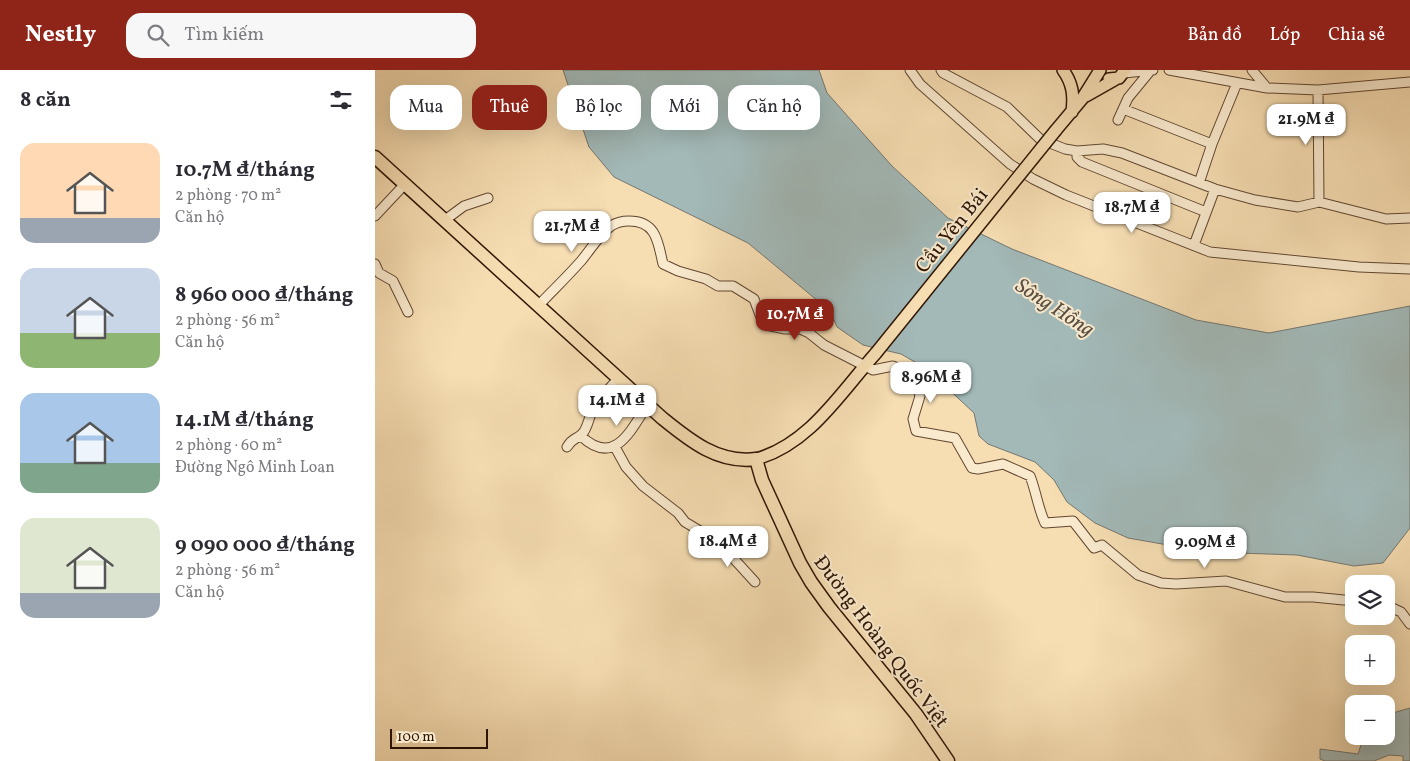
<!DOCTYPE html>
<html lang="vi">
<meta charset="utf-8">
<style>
:root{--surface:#fff;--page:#f7f7f7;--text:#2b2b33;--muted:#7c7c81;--accent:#8f2418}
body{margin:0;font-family:Vollkorn,serif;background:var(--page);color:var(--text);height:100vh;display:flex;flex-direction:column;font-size:19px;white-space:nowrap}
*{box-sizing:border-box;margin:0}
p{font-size:16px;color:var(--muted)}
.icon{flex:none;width:28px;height:28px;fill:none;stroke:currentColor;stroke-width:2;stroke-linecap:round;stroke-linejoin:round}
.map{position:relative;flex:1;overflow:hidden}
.details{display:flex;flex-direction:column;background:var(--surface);width:375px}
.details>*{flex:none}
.banner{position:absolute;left:15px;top:15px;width:475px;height:45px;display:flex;gap:10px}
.buttons{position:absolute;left:970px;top:505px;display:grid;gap:10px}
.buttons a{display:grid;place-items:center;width:50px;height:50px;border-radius:10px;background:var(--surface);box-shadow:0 5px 20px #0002;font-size:25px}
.scale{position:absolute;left:15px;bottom:12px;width:98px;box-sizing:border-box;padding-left:5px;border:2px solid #2f1504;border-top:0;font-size:14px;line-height:18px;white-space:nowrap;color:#2f1504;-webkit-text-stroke:4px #f9e9cd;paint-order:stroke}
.price{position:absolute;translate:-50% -42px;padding:0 11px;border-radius:10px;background:#fff;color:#222;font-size:16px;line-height:32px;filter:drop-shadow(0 1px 2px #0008)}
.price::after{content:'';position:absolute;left:50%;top:30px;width:15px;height:11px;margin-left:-8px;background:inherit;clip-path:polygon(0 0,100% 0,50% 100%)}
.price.selected{background:var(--accent);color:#fff}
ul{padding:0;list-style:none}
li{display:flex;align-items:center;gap:15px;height:125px;padding:0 20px}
li span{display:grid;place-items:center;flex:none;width:140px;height:100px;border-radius:15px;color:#555}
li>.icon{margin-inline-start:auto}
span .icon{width:60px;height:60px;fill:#fffc;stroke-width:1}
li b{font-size:21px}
h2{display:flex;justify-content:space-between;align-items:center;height:60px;padding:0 20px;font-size:21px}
.chip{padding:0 18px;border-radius:15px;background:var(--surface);box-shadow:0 5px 20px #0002;font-size:18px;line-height:45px}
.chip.selected{background:var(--accent);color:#fff}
header{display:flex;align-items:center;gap:30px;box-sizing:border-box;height:70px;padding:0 25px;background:var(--accent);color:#fff}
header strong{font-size:24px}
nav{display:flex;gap:28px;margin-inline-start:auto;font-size:18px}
.search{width:350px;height:45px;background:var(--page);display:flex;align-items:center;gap:12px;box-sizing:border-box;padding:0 18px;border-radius:15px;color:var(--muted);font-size:19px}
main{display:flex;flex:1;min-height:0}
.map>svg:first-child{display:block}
.water{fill:#a2b9b8;stroke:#747770}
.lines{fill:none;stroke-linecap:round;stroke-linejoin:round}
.minor-casing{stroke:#614730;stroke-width:11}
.major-casing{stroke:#2f1504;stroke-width:14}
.highway-casing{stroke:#2f1504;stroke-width:15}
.minor{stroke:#f9e9cd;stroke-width:9}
.major{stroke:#f6ddb2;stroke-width:11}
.highway{stroke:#f6ddb2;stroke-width:12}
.major-bridge-casing{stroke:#2f1504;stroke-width:14;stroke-linecap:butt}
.major-bridge{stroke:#f6ddb2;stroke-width:11}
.labels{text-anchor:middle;stroke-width:4;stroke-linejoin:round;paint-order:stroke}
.street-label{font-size:20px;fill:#2f1504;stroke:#f9e9cd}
.water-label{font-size:21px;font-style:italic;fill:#574e43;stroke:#f9e9cd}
</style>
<header>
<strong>Nestly</strong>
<div class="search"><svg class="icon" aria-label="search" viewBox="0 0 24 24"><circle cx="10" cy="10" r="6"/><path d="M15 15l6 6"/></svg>Tìm kiếm</div>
<nav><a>Bản đồ</a><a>Lớp</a><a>Chia sẻ</a></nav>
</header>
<main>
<section class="details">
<h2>8 căn<svg class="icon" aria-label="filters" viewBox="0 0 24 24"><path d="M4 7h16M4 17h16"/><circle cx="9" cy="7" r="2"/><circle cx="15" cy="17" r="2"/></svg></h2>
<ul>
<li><span style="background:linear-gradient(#ffd9b3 75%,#9aa5b1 0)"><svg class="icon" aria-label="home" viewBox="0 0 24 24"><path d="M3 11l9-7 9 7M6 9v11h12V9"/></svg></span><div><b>10.7M ₫/tháng</b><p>2 phòng · 70 m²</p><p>Căn hộ</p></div></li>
<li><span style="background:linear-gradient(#c9d6e8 65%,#8fb573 0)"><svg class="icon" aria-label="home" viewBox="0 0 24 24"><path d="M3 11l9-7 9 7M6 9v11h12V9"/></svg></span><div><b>8 960 000 ₫/tháng</b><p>2 phòng · 56 m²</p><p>Căn hộ</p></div></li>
<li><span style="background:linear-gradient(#a9c7e8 70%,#7fa58c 0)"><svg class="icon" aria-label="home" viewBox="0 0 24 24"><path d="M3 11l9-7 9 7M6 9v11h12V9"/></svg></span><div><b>14.1M ₫/tháng</b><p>2 phòng · 60 m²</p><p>Đường Ngô Minh Loan</p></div></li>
<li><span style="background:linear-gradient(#dfe7d0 75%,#9aa5b1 0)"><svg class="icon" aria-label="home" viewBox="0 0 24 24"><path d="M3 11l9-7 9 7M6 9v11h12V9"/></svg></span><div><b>9 090 000 ₫/tháng</b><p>2 phòng · 56 m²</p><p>Căn hộ</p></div></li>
</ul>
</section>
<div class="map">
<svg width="1035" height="691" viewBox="0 0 1035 691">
<rect width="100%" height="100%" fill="#f6ddb2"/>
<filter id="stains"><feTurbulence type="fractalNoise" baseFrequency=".004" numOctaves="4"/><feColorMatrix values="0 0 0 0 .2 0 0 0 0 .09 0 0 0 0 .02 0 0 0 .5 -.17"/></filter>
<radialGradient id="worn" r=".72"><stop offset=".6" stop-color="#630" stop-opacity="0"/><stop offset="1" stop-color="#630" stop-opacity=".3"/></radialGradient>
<!-- water -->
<path class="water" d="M188 0H444L452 23 517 96 573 148 637 179 821 250 894 263 1035 236V458L1008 493 979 496 922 485 833 482 753 468 720 453 692 432 679 410 660 392 613 374 604 366 599 343 552 299 526 284 488 275 462 257 455 241 373 173 239 107 214 77Z
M1035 638V691H1028V686L1014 685 999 691H950L945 689V679L983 684 989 666H1011V645Z"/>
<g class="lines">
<!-- minor casing -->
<g class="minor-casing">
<path id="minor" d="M535 0 545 14 635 94 658 109 691 125 835 182 984 197 1035 199
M566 0 568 3 632 37 665 69 690 79 702 81 728 79 747 83 840 119 880 130 923 137 944 132 1011 149 1035 148
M794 0 892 18 943 20 1035 12
M877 0 892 18
M749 3 778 0
M943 20 944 132
M748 39 837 74
M743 50 753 28 776 0
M702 81V87L707 92 831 142
M824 113 837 74 862 13
M0 146 30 114
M70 150 89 136 113 128
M819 175 840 119
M0 194 4 203 18 211 33 242
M163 236C177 221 192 207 206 191 216 179 224 165 236 156 242 152 247 151 254 151 282 151 283 173 288 194L303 201 331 209 343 216H358L379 229 387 250 391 255 410 259H425L434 263 449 275 498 300 518 296 526 300 542 316 545 326 538 349 541 361 580 368 597 398 603 399 628 394 655 406C661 421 663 438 670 453L698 451 719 478 727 475 763 505 786 513 801 514 851 511 910 527H938L979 531
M206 366C239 397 255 362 273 334
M192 377C198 367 201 370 207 364 213 358 214 346 218 339 225 327 235 318 244 308
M240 377 251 397 268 416 303 443 310 452 330 464 349 478 380 512
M1011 535 1026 542 1035 554"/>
</g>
<!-- major casing -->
<g class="major-casing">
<path id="major" d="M688 0C698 14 699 26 697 42
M734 9 744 8 750 0
M711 26 741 9
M681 60 707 29 725 0
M381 389C434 375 466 322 501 283"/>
</g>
<!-- highway casing -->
<g class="highway-casing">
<path id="highway" d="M0 87 287 348C314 370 343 394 381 389L387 410 425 493 436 512 454 537 541 644 573 691"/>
</g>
<!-- minor -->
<use href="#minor" class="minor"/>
<!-- major -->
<use href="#major" class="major"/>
<!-- highway -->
<use href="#highway" class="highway"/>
<!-- major-bridge casing -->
<g class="major-bridge-casing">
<path id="major-bridge" d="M501 283 681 60"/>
</g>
<!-- major-bridge -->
<use href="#major-bridge" class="major-bridge"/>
</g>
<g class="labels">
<!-- street labels -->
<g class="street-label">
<text transform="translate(576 160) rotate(-51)" y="7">Cầu Yên Bái</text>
<text transform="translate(507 571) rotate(53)" y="7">Đường Hoàng Quốc Việt</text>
</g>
<!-- water labels -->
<g class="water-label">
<text transform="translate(680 237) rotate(33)" y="7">Sông Hồng</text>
</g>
</g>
<rect width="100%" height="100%" filter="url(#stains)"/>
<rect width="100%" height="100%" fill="url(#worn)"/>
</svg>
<div class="buttons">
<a><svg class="icon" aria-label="layers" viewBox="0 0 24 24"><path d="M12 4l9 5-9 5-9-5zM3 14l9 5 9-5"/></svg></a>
<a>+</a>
<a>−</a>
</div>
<div class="scale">100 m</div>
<b class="price" style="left:931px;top:76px">21.9M ₫</b>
<b class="price" style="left:757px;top:164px">18.7M ₫</b>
<b class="price" style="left:197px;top:183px">21.7M ₫</b>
<b class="price selected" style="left:420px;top:271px">10.7M ₫</b>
<b class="price" style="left:556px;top:334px">8.96M ₫</b>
<b class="price" style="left:242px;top:357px">14.1M ₫</b>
<b class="price" style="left:353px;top:498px">18.4M ₫</b>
<b class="price" style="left:830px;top:499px">9.09M ₫</b>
<div class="banner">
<a class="chip">Mua</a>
<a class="chip selected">Thuê</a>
<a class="chip">Bộ lọc</a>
<a class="chip">Mới</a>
<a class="chip">Căn hộ</a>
</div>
</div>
</main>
